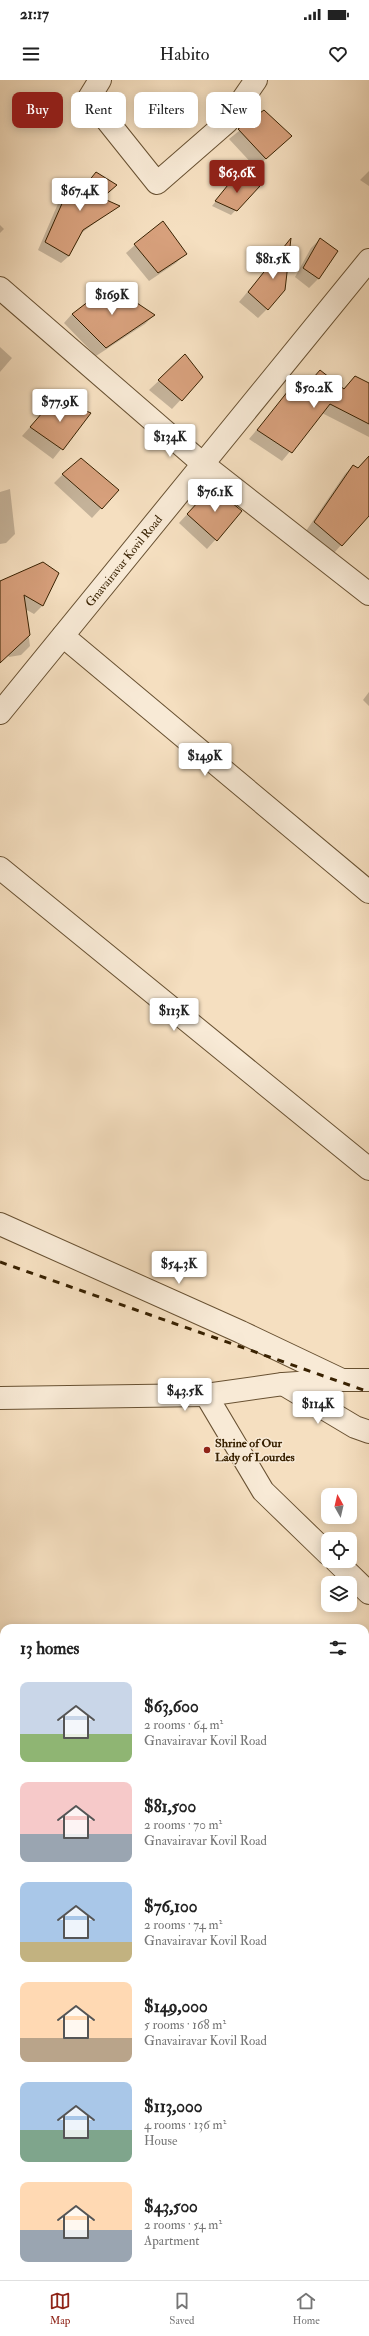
<!DOCTYPE html>
<meta charset="utf-8">
<style>
:root{--surface:#fff;--page:#f2f2f2;--text:#222;--muted:#767676;--line:#e0e0e0;--accent:#8f2418}
body{margin:0;font-family:"IM FELL Double Pica",serif;background:var(--page);color:var(--text);height:100vh;display:flex;flex-direction:column;font-size:15px;white-space:nowrap}
*{box-sizing:border-box;margin:0}
p{font-size:13px;color:var(--muted)}
.icon{flex:none;width:22px;height:22px;fill:none;stroke:currentColor;stroke-width:2;stroke-linecap:round;stroke-linejoin:round}
.map{position:relative;flex:1;overflow:hidden}
.sheet{position:absolute;left:0px;top:1544px;width:369px;height:656px;display:flex;flex-direction:column;background:var(--surface);border-radius:12px 12px 0 0;box-shadow:0 2px 10px #0003}
.sheet>*{flex:none}
.top-card{position:absolute;left:12px;top:12px;width:345px;height:36px;display:flex;gap:8px}
.needle{width:26px;rotate:352deg}
.buttons{position:absolute;left:321px;top:1408px;display:grid;gap:8px}
.buttons a{display:grid;place-items:center;width:36px;height:36px;border-radius:8px;background:var(--surface);box-shadow:0 2px 10px #0003;font-size:20px}
.price{position:absolute;translate:-50% -34px;padding:0 9px;border-radius:4px;background:#fff;color:#222;font-size:13px;line-height:26px;filter:drop-shadow(0 1px 2px #0008)}
.price::after{content:'';position:absolute;left:50%;top:24px;width:12px;height:9px;margin-left:-6px;background:inherit;clip-path:polygon(0 0,100% 0,50% 100%)}
.price.active{background:var(--accent);color:#fff}
ul{padding:0;list-style:none}
li{display:flex;align-items:center;gap:12px;height:100px;padding:0 20px}
li span{display:grid;place-items:center;flex:none;width:112px;height:80px;border-radius:8px;color:#555}
li>.icon{margin-inline-start:auto}
span .icon{width:48px;height:48px;fill:#fffc;stroke-width:1}
li b{font-size:17px}
h2{display:flex;justify-content:space-between;align-items:center;height:48px;padding:0 20px;font-size:17px}
.tag{padding:0 14px;border-radius:8px;background:var(--surface);box-shadow:0 2px 10px #0003;font-size:14px;line-height:36px}
.tag.active{background:var(--accent);color:#fff}
.status{display:flex;justify-content:space-between;align-items:center;height:28px;padding:0 20px;background:var(--surface);direction:ltr}
.status svg{height:11px;fill:currentColor}
header{display:flex;justify-content:space-between;align-items:center;height:52px;padding:0 20px;background:var(--surface);font-size:18px;font-weight:600}
.dock{display:flex;justify-content:space-around;align-items:center;height:56px;border-top:1px solid var(--line);background:var(--surface);font-size:11px;color:var(--muted)}
.dock a{display:grid;justify-items:center;gap:2px}
.dock .active{color:var(--accent)}
.map>svg:first-child{display:block}
.shadow{fill:#0003}
.building{fill:#d7a07c;stroke:#392202}
.lines{fill:none;stroke-linecap:round;stroke-linejoin:round}
.minor-casing{stroke:#685132;stroke-width:24}
.minor{stroke:#f8ead6;stroke-width:22}
.rail{stroke:#392202;stroke-width:3;stroke-dasharray:7 7;stroke-linecap:butt}
.poi-dot{fill:#8f2418;stroke:#f8ead6;stroke-width:1.5}
.labels{text-anchor:middle;stroke-width:3;stroke-linejoin:round;paint-order:stroke}
.street-label{font-size:12px;fill:#392202;stroke:#f8ead6}
.poi-label{font-size:12px;font-weight:bold;fill:#392202;stroke:#f8ead6;text-anchor:start}
</style>
<div class="status"><b>21:17</b><svg viewBox="0 0 49 12"><path d="M0 12V9h3v3zM5 12V6h3v6zM10 12V3h3v9zM15 12V0h3v12zM26 1h20v11H26zM47 4h2v5h-2z"/></svg></div>
<header><svg class="icon" aria-label="menu" viewBox="0 0 24 24"><path d="M4 6h16M4 12h16M4 18h16"/></svg>Habito<svg class="icon" aria-label="heart" viewBox="0 0 24 24"><path d="M12 20l-8-8c-3-5 5-10 8-4 3-6 11-1 8 4z"/></svg></header>
<div class="map">
<svg width="369" height="2200" viewBox="0 0 369 2200">
<rect width="100%" height="100%" fill="#f5dfc0"/>
<filter id="stains"><feTurbulence type="fractalNoise" baseFrequency=".005" numOctaves="4"/><feColorMatrix values="0 0 0 0 .2 0 0 0 0 .09 0 0 0 0 .02 0 0 0 .5 -.17"/></filter>
<radialGradient id="worn" r=".72"><stop offset=".6" stop-color="#630" stop-opacity="0"/><stop offset="1" stop-color="#630" stop-opacity=".3"/></radialGradient>
<!-- shadow -->
<path class="shadow" d="M264 31 291 56 256 88 229 59Z
M369 91V106L360 100Z
M232 101 258 107 231 135 212 126Z
M87 103 101 118 118 126 80 154 69 176 61 183 38 170 60 119 68 111Z
M0 145 4 149 0 153Z
M320 159 336 172 318 199 309 208 295 197 311 168Z
M290 161 267 229 258 238 239 222Z
M135 165 185 174 176 183 149 201 126 173Z
M72 234 154 235 145 244 96 276 64 243Z
M0 267 12 278 0 292Z
M185 276 202 297 172 329 149 310Z
M320 292 343 309 355 297 369 304V357L322 333 282 381 249 359 288 313 296 318Z
M55 319 90 333 53 379 22 356Z
M369 376V434L333 474 306 451 345 394 353 386 357 389Z
M63 394 118 410 92 438 54 403Z
M10 409 15 454 6 463 0 464V412Z
M203 417 241 431 207 469 179 443Z
M1 502 43 525 34 534 25 529 30 566 21 575 9 577 8 575 0 581Z
M369 612V626L363 620Z"/>
<!-- building -->
<path class="building" d="M264 30 292 56 266 79 238 49Z
M96 92 117 105 102 118 120 126 83 150 69 176 45 162 68 110 80 99 88 102Z
M232 100 260 106 237 131 215 121Z
M163 141 187 174 158 193 134 164Z
M291 158 285 210 268 230 248 212Z
M320 158 338 171 319 199 303 188Z
M110 205 155 235 106 268 72 234Z
M185 274 203 297 182 321 158 300Z
M320 290 344 309 355 296 369 303V344L330 324 292 373 257 350 288 311 296 318Z
M55 318 91 333 63 370 30 347Z
M369 376V436L342 466 314 442 353 385 358 388Z
M81 378 119 410 102 429 62 394Z
M212 407 242 431 217 461 187 434Z
M43 482 59 493 43 526 24 515 30 555 0 583V501Z"/>
<g class="lines">
<!-- minor casing -->
<g class="minor-casing">
<g id="minor">
<path d="M100 0 89 18 157 103 227 42 256 0"/>
<path d="M0 208 203 384 369 514"/>
<path d="M63 556 369 812"/>
<path id="s1" d="M0 633 369 180"/>
<path d="M0 788 369 1089"/>
<path d="M0 1144 241 1252 342 1300"/>
<path d="M283 1304 355 1347 369 1352"/>
<path d="M206 1315 263 1411 328 1474"/>
<path d="M0 1318 206 1315 283 1304 342 1300H369"/>
<path d="M336 1481 369 1513"/>
<path d="M365 1572 369 1570"/>
<path d="M0 1679H4"/>
<path d="M0 1706 4 1715"/>
<path d="M365 1708 369 1706"/>
<path d="M365 1955 369 1944"/>
<path d="M0 1979 4 1971"/>
<path d="M315 2200 316 2196"/>
</g>
</g>
<!-- minor -->
<use href="#minor" class="minor"/>
<!-- rail -->
<path class="rail" d="M0 1182 369 1312"/>
</g>
<!-- markers -->
<circle class="poi-dot" cx="207" cy="1370" r="4"/>
<g class="labels">
<!-- street labels -->
<g class="street-label">
<text dy="4" stroke="none"><textPath href="#s1" startOffset="196">Gnavairavar Kovil Road</textPath></text>
</g>
<!-- poi labels -->
<g class="poi-label">
<text x="215" y="1367">Shrine of Our<tspan x="215" dy="14">Lady of Lourdes</tspan></text>
</g>
</g>
<rect width="100%" height="100%" filter="url(#stains)"/>
<rect width="100%" height="100%" fill="url(#worn)"/>
</svg>
<div class="buttons">
<a><svg class="needle" viewBox="-14 -14 28 28"><path d="M0-13l5 13h-10z" fill="#e53935"/><path d="M0 13l5-13h-10z" fill="#767676"/></svg></a>
<a><svg class="icon" aria-label="locate" viewBox="0 0 24 24"><circle cx="12" cy="12" r="6"/><path d="M12 2v4M12 18v4M2 12h4M18 12h4"/></svg></a>
<a><svg class="icon" aria-label="layers" viewBox="0 0 24 24"><path d="M12 4l9 5-9 5-9-5zM3 14l9 5 9-5"/></svg></a>
</div>
<b class="price active" style="left:237px;top:114px">$63.6K</b>
<b class="price" style="left:80px;top:132px">$67.4K</b>
<b class="price" style="left:273px;top:200px">$81.5K</b>
<b class="price" style="left:112px;top:236px">$169K</b>
<b class="price" style="left:314px;top:329px">$50.2K</b>
<b class="price" style="left:60px;top:343px">$77.9K</b>
<b class="price" style="left:170px;top:378px">$134K</b>
<b class="price" style="left:215px;top:433px">$76.1K</b>
<b class="price" style="left:205px;top:697px">$149K</b>
<b class="price" style="left:174px;top:952px">$113K</b>
<b class="price" style="left:179px;top:1205px">$54.3K</b>
<b class="price" style="left:185px;top:1332px">$43.5K</b>
<b class="price" style="left:318px;top:1345px">$114K</b>
<div class="top-card">
<a class="tag active">Buy</a>
<a class="tag">Rent</a>
<a class="tag">Filters</a>
<a class="tag">New</a>
</div>
<section class="sheet">
<h2>13 homes<svg class="icon" aria-label="filters" viewBox="0 0 24 24"><path d="M4 7h16M4 17h16"/><circle cx="9" cy="7" r="2"/><circle cx="15" cy="17" r="2"/></svg></h2>
<ul>
<li><span style="background:linear-gradient(#c9d6e8 65%,#8fb573 0)"><svg class="icon" aria-label="home" viewBox="0 0 24 24"><path d="M3 11l9-7 9 7M6 9v11h12V9"/></svg></span><div><b>$63,600</b><p>2 rooms · 64 m²</p><p>Gnavairavar Kovil Road</p></div></li>
<li><span style="background:linear-gradient(#f6c9c9 65%,#9aa5b1 0)"><svg class="icon" aria-label="home" viewBox="0 0 24 24"><path d="M3 11l9-7 9 7M6 9v11h12V9"/></svg></span><div><b>$81,500</b><p>2 rooms · 70 m²</p><p>Gnavairavar Kovil Road</p></div></li>
<li><span style="background:linear-gradient(#a9c7e8 75%,#c2b280 0)"><svg class="icon" aria-label="home" viewBox="0 0 24 24"><path d="M3 11l9-7 9 7M6 9v11h12V9"/></svg></span><div><b>$76,100</b><p>2 rooms · 74 m²</p><p>Gnavairavar Kovil Road</p></div></li>
<li><span style="background:linear-gradient(#ffd9b3 70%,#b9a48a 0)"><svg class="icon" aria-label="home" viewBox="0 0 24 24"><path d="M3 11l9-7 9 7M6 9v11h12V9"/></svg></span><div><b>$149,000</b><p>5 rooms · 168 m²</p><p>Gnavairavar Kovil Road</p></div></li>
<li><span style="background:linear-gradient(#a9c7e8 60%,#7fa58c 0)"><svg class="icon" aria-label="home" viewBox="0 0 24 24"><path d="M3 11l9-7 9 7M6 9v11h12V9"/></svg></span><div><b>$113,000</b><p>4 rooms · 136 m²</p><p>House</p></div></li>
<li><span style="background:linear-gradient(#ffd9b3 60%,#9aa5b1 0)"><svg class="icon" aria-label="home" viewBox="0 0 24 24"><path d="M3 11l9-7 9 7M6 9v11h12V9"/></svg></span><div><b>$43,500</b><p>2 rooms · 54 m²</p><p>Apartment</p></div></li>
</ul>
</section>
</div>
<nav class="dock">
<a class="active"><svg class="icon" aria-label="map" viewBox="0 0 24 24"><path d="M3 6l6-2 6 2 6-2v14l-6 2-6-2-6 2zM9 4v14M15 6v14"/></svg>Map</a>
<a><svg class="icon" aria-label="saved" viewBox="0 0 24 24"><path d="M7 4h10v16l-5-4-5 4z"/></svg>Saved</a>
<a><svg class="icon" aria-label="home" viewBox="0 0 24 24"><path d="M3 11l9-7 9 7M6 9v11h12V9"/></svg>Home</a>
</nav>
